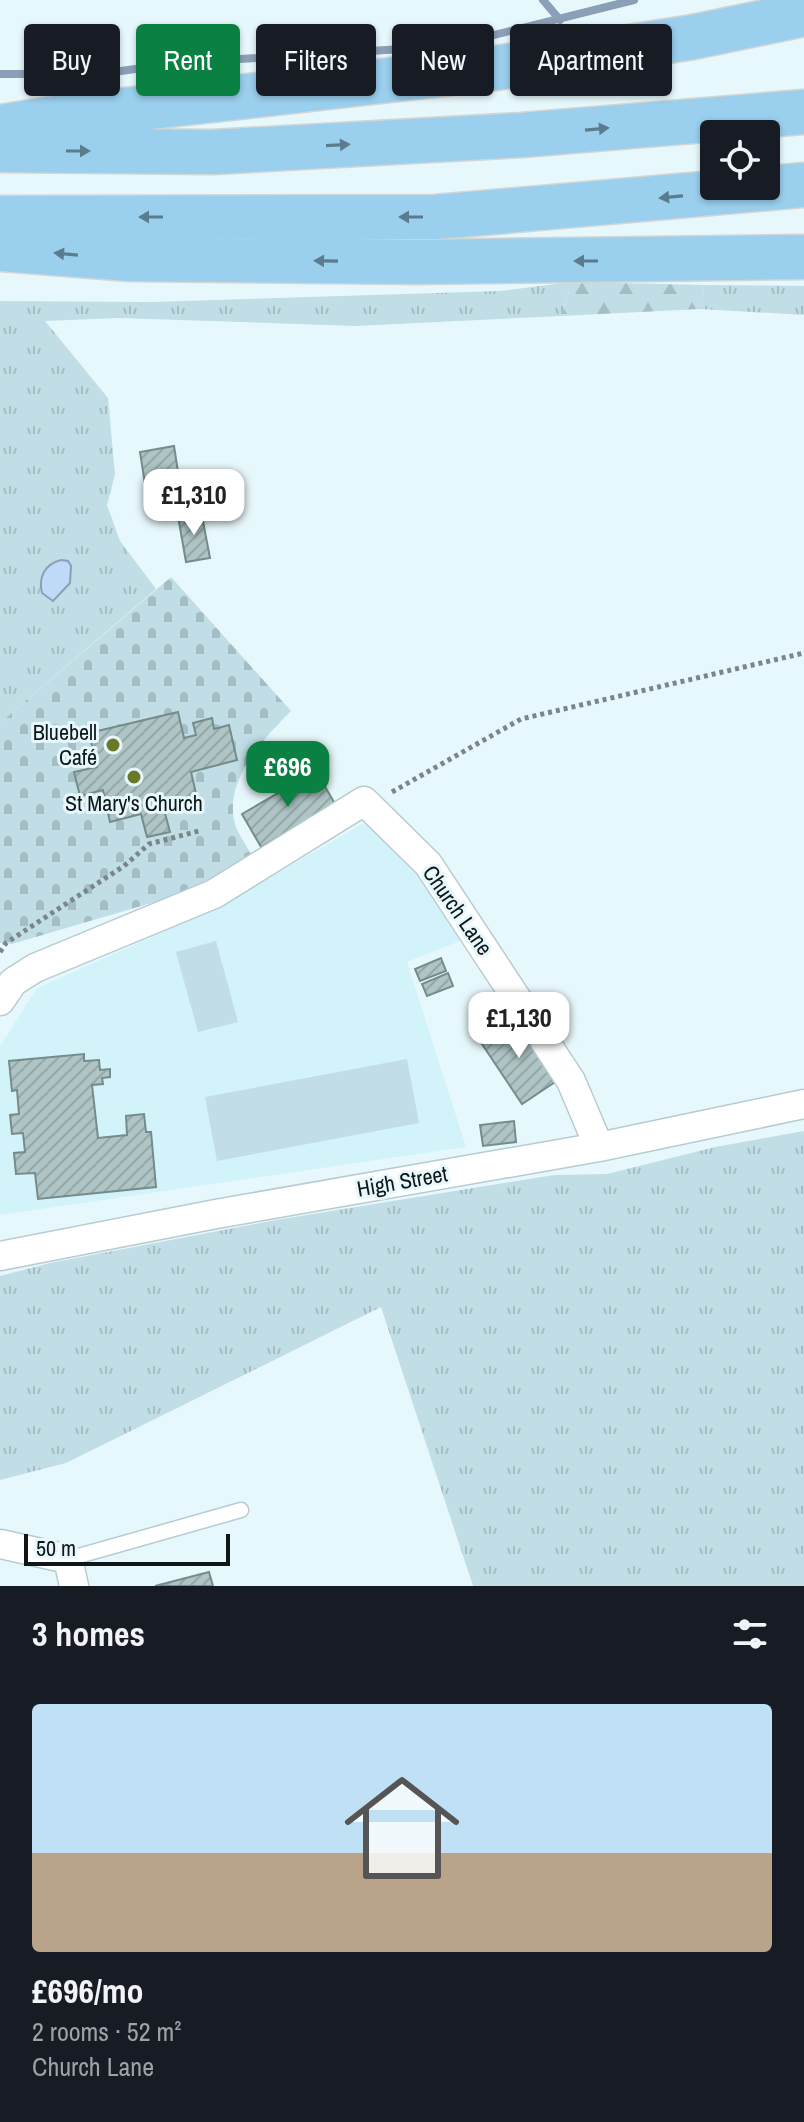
<!DOCTYPE html>
<meta charset="utf-8">
<style>
:root{--surface:#171b24;--page:#20242c;--text:#f1f3f6;--muted:#9ea1a6;--accent:#0b8043}
body{margin:0;font-family:"Archivo Narrow",sans-serif;background:var(--page);color:var(--text);height:100vh;display:flex;flex-direction:column;font-size:30px;white-space:nowrap}
*{box-sizing:border-box;margin:0}
p{font-size:26px;color:var(--muted)}
.icon{flex:none;width:44px;height:44px;fill:none;stroke:currentColor;stroke-width:2;stroke-linecap:round;stroke-linejoin:round}
.map{position:relative;height:1586px;overflow:hidden}
.drawer{display:flex;flex-direction:column;background:var(--surface);flex:1}
.drawer>*{flex:none}
.top-card{position:absolute;left:24px;top:24px;width:756px;height:72px;display:flex;gap:16px}
.tools{position:absolute;left:700px;top:120px;display:grid;gap:16px}
.tools a{display:grid;place-items:center;width:80px;height:80px;border-radius:8px;background:var(--surface);box-shadow:0 2px 6px #0004;font-size:40px}
.scale{position:absolute;left:24px;bottom:20px;width:206px;box-sizing:border-box;padding-left:8px;border:4px solid #0e1618;border-top:0;font-size:22px;line-height:28px;white-space:nowrap;color:#0e1618;-webkit-text-stroke:6px #e7f8fd;paint-order:stroke}
.price{position:absolute;translate:-50% -68px;padding:0 18px;border-radius:16px;background:#fff;color:#222;font-size:26px;line-height:52px;filter:drop-shadow(0 2px 4px #0008)}
.price::after{content:'';position:absolute;left:50%;top:48px;width:24px;height:18px;margin-left:-12px;background:inherit;clip-path:polygon(0 0,100% 0,50% 100%)}
.price.active{background:var(--accent);color:#fff}
ul{padding:0;list-style:none}
li{display:grid;align-content:center;gap:16px;height:424px;padding:0 32px}
li span{display:grid;place-items:center;height:248px;border-radius:8px;color:#555}
li>.icon{margin-inline-start:auto}
span .icon{width:144px;height:144px;fill:#fffc;stroke-width:1}
li b{font-size:34px}
h2{display:flex;justify-content:space-between;align-items:center;height:96px;padding:0 32px;font-size:34px}
.tag{padding:0 28px;border-radius:8px;background:var(--surface);box-shadow:0 2px 6px #0004;font-size:28px;line-height:72px}
.tag.active{background:var(--accent);color:#fff}
.map>svg:first-child{display:block}
.built{fill:#d3f3fb}
.grass{fill:url(#grass-tufts)}
.forest{fill:url(#forest-firs)}
.cemetery{fill:url(#cemetery-stones)}
.pitch{fill:#c1dde5}
.water{fill:#c0dafa;stroke:#8b9fb6;stroke-width:2}
.lines{fill:none;stroke-linecap:round;stroke-linejoin:round}
.stream{stroke:#8b9fb6;stroke-width:8}
.building{fill:url(#building-hatch);stroke:#768b8b;stroke-width:2}
.service-casing{stroke:#b6ccd2;stroke-width:17}
.minor-casing{stroke:#b6ccd2;stroke-width:31}
.motorway-casing{stroke:#d4d5d5;stroke-width:47}
.path{stroke:#7a878a;stroke-width:5;stroke-dasharray:4 4;stroke-linecap:butt}
.service{stroke:#fff;stroke-width:14}
.minor{stroke:#fff;stroke-width:28}
.motorway{stroke:#9acfee;stroke-width:44}
.oneway{fill:#5b7c8e}
.poi-dot{fill:#687927;stroke:#e7f8fd;stroke-width:3}
.labels{text-anchor:middle;stroke-width:6;stroke-linejoin:round;paint-order:stroke}
.poi-label{font-size:22px;fill:#0e1618;stroke:#e7f8fd;text-anchor:end}
.street-label{font-size:22px;fill:#0e1618;stroke:#e7f8fd}
</style>
<div class="map">
<svg width="804" height="1586" viewBox="0 0 804 1586">
<defs>
<pattern id="grass-tufts" width="24" height="20" patternUnits="userSpaceOnUse" patternTransform="scale(2)"><rect width="24" height="20" fill="#c1dde5"/><path d="M3 7l-1-3M5 7V3M7 7l1-3M15 17l-1-3M17 17v-4M19 17l1-3" fill="none" stroke="#a5bdc4"/></pattern>
<pattern id="forest-firs" width="22" height="20" patternUnits="userSpaceOnUse" patternTransform="scale(2)"><rect width="22" height="20" fill="#c1dde5"/><path d="M5 1l3.5 6h-7zM16 11l3.5 6h-7z" fill="#a5bdc4"/></pattern>
<pattern id="cemetery-stones" width="16" height="16" patternUnits="userSpaceOnUse" patternTransform="scale(2)"><rect width="16" height="16" fill="#c1dde5"/><path d="M2 7V4a2 2 0 0 1 4 0v3zM10 15v-3a2 2 0 0 1 4 0v3z" fill="#a5bdc4"/></pattern>
<pattern id="building-hatch" width="6" height="6" patternUnits="userSpaceOnUse" patternTransform="scale(2)"><rect width="6" height="6" fill="#afc5c5"/><path d="M-1 1l2-2M0 6l6-6M5 7l2-2" fill="none" stroke="#95a8a8"/></pattern>
</defs>
<rect width="100%" height="100%" fill="#e7f8fd"/>
<!-- built -->
<path class="built" d="M364 823 415 873 460 941 407 962 466 1147 0 1215V1046L37 988 221 906Z"/>
<!-- grass -->
<path class="grass" d="M572 282 561 316 356 326 119 318 45 321 108 398 115 474 107 505 120 541 156 589 0 723V301L152 302 500 291Z
M704 285 804 286V315L700 309Z
M804 1131V1586H473L381 1307 66 1463 0 1480V1276L50 1263 276 1220 554 1175 607 1174 715 1147Z"/>
<!-- forest -->
<path class="forest" d="M572 282 704 285 700 309 561 316Z"/>
<!-- cemetery -->
<path class="cemetery" d="M171 577 291 711C263 739 221 783 236 827 240 837 247 846 252 856L209 886 12 944 0 943V723Z"/>
<!-- pitch -->
<path class="pitch" d="M216 941 238 1022 198 1032 176 952Z
M407 1059 419 1123 217 1161 205 1097Z"/>
<!-- water -->
<path class="water" d="M61 560 68 561 71 566 70 583 53 601 42 593C38 577 45 564 61 560Z"/>
<g class="lines">
<!-- stream -->
<path class="stream" d="M543 0 560 20
M0 74H100L177 63 450 46 634 0"/>
</g>
<!-- building -->
<path class="building" d="M174 446 179 478 145 484 140 452Z
M201 511 210 558 186 562 178 516Z
M178 712 184 738 196 735 193 723 212 718 214 729 229 725 237 760 191 772 197 798 163 806 170 832 147 837 141 814 110 822 103 790 80 796 74 772 97 767 89 733Z
M316 771 335 804 261 847 242 814Z
M441 958 446 971 420 981 415 969Z
M448 973 453 986 427 996 422 984Z
M517 1017 558 1080 522 1104 480 1041Z
M84 1054V1061L99 1060 100 1070 110 1069V1077L102 1078 103 1084 92 1085 98 1138 127 1135 126 1116 144 1114 146 1132H151L156 1187 38 1199 35 1173 16 1174 14 1153 25 1152 23 1133 12 1134 10 1115 19 1114 17 1090 12 1091 9 1061Z
M514 1121 516 1142 483 1146 480 1125Z
M209 1572 213 1586H155Z"/>
<g class="lines">
<!-- service casing -->
<g class="service-casing">
<path id="service" d="M68 1559 241 1510"/>
</g>
<!-- minor casing -->
<g class="minor-casing">
<path id="minor" d="M0 1001 13 982 35 968 214 894 364 801 428 864 571 1081 599 1147
M0 1256 216 1214 599 1147 804 1104
M0 1544 68 1559 74 1586"/>
</g>
<!-- motorway casing -->
<g class="motorway-casing">
<path id="motorway" d="M0 127 62 117 496 68 693 37 804 14
M0 150 213 152 522 135 804 112
M0 218 436 217 804 185
M0 249 131 259 419 262 804 257"/>
</g>
<!-- path -->
<path class="path" d="M392 792 521 719 804 653
M0 952 6 943 124 866 149 844 199 831"/>
<!-- service -->
<use href="#service" class="service"/>
<!-- minor -->
<use href="#minor" class="minor"/>
<!-- motorway -->
<use href="#motorway" class="motorway"/>
</g>
<!-- one-way arrows -->
<defs><path id="oneway-solid" d="M-6-.8H1V-3.2L6.5 0L1 3.2V.8H-6Z" transform="scale(2)"/></defs>
<g class="oneway">
<use href="#oneway-solid" transform="translate(597 129) rotate(-5)"/>
<use href="#oneway-solid" transform="translate(338 145) rotate(-3)"/>
<use href="#oneway-solid" transform="translate(78 151)"/>
<use href="#oneway-solid" transform="translate(671 197) rotate(175)"/>
<use href="#oneway-solid" transform="translate(151 217) rotate(180)"/>
<use href="#oneway-solid" transform="translate(411 217) rotate(180)"/>
<use href="#oneway-solid" transform="translate(66 254) rotate(-175)"/>
<use href="#oneway-solid" transform="translate(326 261) rotate(-179)"/>
<use href="#oneway-solid" transform="translate(586 261) rotate(180)"/>
</g>
<!-- markers -->
<g class="poi-dot">
<circle cx="113" cy="745" r="8"/>
<circle cx="134" cy="777" r="8"/>
</g>
<g class="labels">
<!-- poi labels -->
<g class="poi-label">
<text x="97" y="740">Bluebell<tspan x="97" dy="25">Café</tspan></text>
<text x="134" y="811" text-anchor="middle">St Mary's Church</text>
</g>
<!-- street labels -->
<g class="street-label">
<text transform="translate(458 910) rotate(55)" y="8">Church Lane</text>
<text transform="translate(402 1181) rotate(-10)" y="8">High Street</text>
</g>
</g>
</svg>
<div class="tools">
<a><svg class="icon" aria-label="locate" viewBox="0 0 24 24"><circle cx="12" cy="12" r="6"/><path d="M12 2v4M12 18v4M2 12h4M18 12h4"/></svg></a>
</div>
<div class="scale">50 m</div>
<b class="price" style="left:194px;top:537px">£1,310</b>
<b class="price active" style="left:288px;top:809px">£696</b>
<b class="price" style="left:519px;top:1060px">£1,130</b>
<div class="top-card">
<a class="tag">Buy</a>
<a class="tag active">Rent</a>
<a class="tag">Filters</a>
<a class="tag">New</a>
<a class="tag">Apartment</a>
</div>
</div>
<section class="drawer">
<h2>3 homes<svg class="icon" aria-label="filters" viewBox="0 0 24 24"><path d="M4 7h16M4 17h16"/><circle cx="9" cy="7" r="2"/><circle cx="15" cy="17" r="2"/></svg></h2>
<ul>
<li><span style="background:linear-gradient(#bfe0f5 60%,#b9a48a 0)"><svg class="icon" aria-label="home" viewBox="0 0 24 24"><path d="M3 11l9-7 9 7M6 9v11h12V9"/></svg></span><div><b>£696/mo</b><p>2 rooms · 52 m²</p><p>Church Lane</p></div></li>
</ul>
</section>
